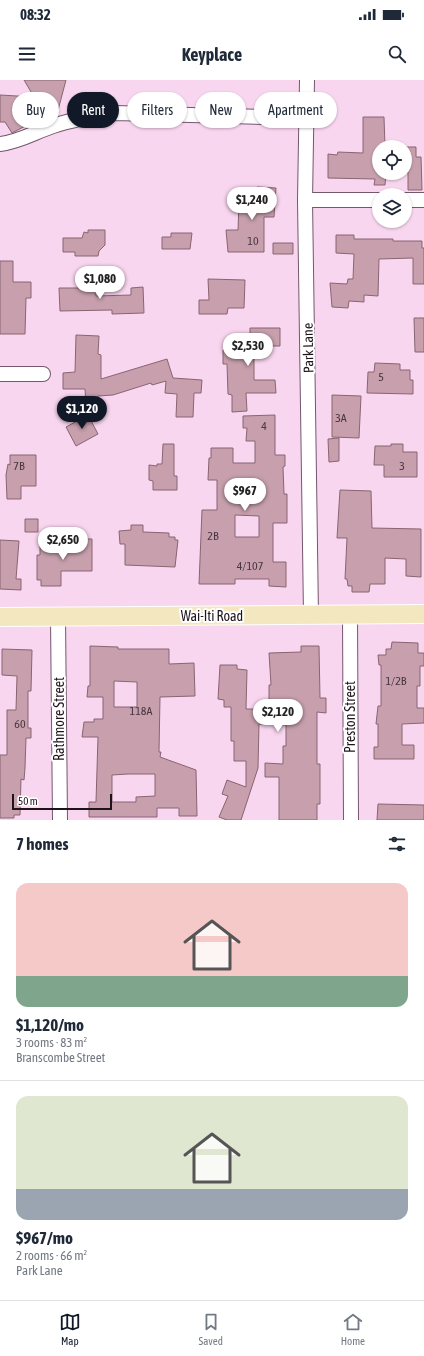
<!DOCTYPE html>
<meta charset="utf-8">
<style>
:root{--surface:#fff;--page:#f2f2f3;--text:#1f2937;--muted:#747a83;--line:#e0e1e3;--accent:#111827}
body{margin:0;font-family:"Asap Condensed",sans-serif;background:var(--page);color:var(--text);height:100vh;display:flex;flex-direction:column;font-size:15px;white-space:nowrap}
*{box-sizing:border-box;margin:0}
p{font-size:13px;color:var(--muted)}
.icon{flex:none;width:22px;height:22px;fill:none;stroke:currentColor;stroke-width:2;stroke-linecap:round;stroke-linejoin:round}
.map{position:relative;height:740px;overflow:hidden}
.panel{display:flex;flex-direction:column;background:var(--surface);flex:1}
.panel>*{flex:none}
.top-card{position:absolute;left:12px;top:12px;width:400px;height:36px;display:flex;gap:8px}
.buttons{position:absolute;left:372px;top:60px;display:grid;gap:8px}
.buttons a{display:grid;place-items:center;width:40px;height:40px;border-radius:50%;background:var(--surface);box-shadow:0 1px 3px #0004;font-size:20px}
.scale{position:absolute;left:12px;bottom:10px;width:100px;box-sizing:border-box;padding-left:4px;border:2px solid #1e131b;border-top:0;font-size:11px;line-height:14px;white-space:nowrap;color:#1e131b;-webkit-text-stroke:3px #fff;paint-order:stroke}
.price{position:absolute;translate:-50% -34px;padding:0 9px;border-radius:14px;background:#fff;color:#222;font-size:13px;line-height:26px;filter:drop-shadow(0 1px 2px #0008)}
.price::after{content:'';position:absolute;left:50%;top:24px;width:12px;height:9px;margin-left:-6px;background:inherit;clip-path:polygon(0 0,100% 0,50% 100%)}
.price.current{background:var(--accent);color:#fff}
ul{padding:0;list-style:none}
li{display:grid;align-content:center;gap:8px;height:212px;padding:0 16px}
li+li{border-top:1px solid var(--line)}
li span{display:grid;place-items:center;height:124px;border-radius:12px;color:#555}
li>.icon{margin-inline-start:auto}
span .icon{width:72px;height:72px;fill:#fffc;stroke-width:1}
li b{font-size:17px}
h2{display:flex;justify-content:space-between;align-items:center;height:48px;padding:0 16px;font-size:17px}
.chip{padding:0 14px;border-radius:18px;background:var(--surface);box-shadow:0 1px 3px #0004;font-size:14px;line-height:36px}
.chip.current{background:var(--accent);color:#fff}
.status{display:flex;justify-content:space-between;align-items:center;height:28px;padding:0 20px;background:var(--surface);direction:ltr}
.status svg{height:11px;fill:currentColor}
header{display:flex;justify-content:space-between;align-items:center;height:52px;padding:0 16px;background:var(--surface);font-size:18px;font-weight:700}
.dock{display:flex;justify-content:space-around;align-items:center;height:56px;border-top:1px solid var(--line);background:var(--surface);font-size:11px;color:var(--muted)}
.dock a{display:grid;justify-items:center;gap:2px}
.dock .current{color:var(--accent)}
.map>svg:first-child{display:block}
.building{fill:#c79fad;stroke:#896472;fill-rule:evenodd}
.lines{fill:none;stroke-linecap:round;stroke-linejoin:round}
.minor-casing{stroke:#74576d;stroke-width:16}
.major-casing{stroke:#fff;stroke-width:20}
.minor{stroke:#fff;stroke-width:14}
.major{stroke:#f2e7be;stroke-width:18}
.labels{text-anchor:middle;stroke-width:4;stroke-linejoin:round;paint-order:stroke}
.number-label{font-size:12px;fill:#483640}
.street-label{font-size:14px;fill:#1e131b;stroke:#fff}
</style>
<div class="status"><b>08:32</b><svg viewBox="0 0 49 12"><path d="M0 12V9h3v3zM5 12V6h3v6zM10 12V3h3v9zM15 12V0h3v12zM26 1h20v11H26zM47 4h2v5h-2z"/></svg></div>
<header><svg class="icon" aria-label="menu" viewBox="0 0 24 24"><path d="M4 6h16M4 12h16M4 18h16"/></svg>Keyplace<svg class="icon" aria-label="search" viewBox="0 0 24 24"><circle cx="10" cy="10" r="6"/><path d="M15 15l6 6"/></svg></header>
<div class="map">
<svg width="424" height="740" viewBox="0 0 424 740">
<rect width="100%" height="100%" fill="#f9d6ef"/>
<!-- building -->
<path class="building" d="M24 0H66L57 34 52 32 12 53 5 42H0V15L34 17Z
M363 37H384L385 67H379V93H386L385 105H374L375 99 328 98V74L337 75 338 72 363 73Z
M405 67H416V77H421L422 110H408V92H405Z
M257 107 276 108 274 137H264V172H228L226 150H238L239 123H243L244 112 257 113Z
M88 150H105V165L99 171 98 176H75V172H63V158H82L84 152 88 153Z
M171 153H192L190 169H162V157H171Z
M336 155H354V159H393V161H422V168H424V204H413V178L379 179 378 216 364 215V222L349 221 348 228 332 227 330 203 347 204 348 199H353L354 174 336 173Z
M273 163H293V174H273Z
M0 181H13V202H31V218H26L25 254H0Z
M81 198H95L96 216 131 215V208L143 207 144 233 112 234V230L60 231 59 208H81Z
M208 199 245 200 244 228H228L227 234H199V220H209Z
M414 238H424V272H415Z
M250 248H280V266H254V300H275L276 313H246L247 331 232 332V315L228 314 227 284H223V270H238V256H250Z
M76 255 99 256 98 274 101 275V299L167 279 173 298 202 300 201 313H194L193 337H176L177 314 165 313 166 301 152 305 151 303 113 315 98 316V325H86L85 309H63V293L75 292Z
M375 283 400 284V290H410V300H413V314L367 313 368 292H374Z
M332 315 361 316 359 358 332 357Z
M88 335 98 354 76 366 66 347Z
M275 335V375H285V386L283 387 284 414H287V443H273V482H286V507L269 506V499H235V504H199L202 430H217V400H208L209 378H211V368H233V383H255V361H246L247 348H243V336ZM235 435 259 436V457H235Z
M339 358V381L329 382 328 359Z
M163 364H174V396H177V410H153V401L149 400V385L157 386V384H162Z
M391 364H403V372H417V397H384V385H374L375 366H391Z
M10 375H36V406H21V419H7L6 395 8 384 10 385Z
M340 410 371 411 372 448 421 449V497L406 496V479L385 478V504H370L369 512H352V506H348L347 499H345L347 458H337Z
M25 439H38V452H25Z
M131 445H143V452L169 453V457H175V460H178L175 487 125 485V464H120L119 451 131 450Z
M73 459H92V491H61V506H41V500H37V475H40V464H69L73 463Z
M0 460 19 461 16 499H21V510L0 509Z
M392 562 418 563V573H424V586H420V606H417V628H424V643L402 644V665H414V679H374V667H378V644H376L378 626H381V585H379L378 575H386V569H391Z
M90 566 118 567V569H169V584L194 583 195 616 160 617 159 672H161L160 677 196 690 197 736H179V728H157V737H89V722H96L98 657H82L84 642H94V639H103V617H87L88 606H90ZM114 601 137 602V627H114ZM128 694H155V716L136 717V722H112V695Z
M301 566H319L320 618H326V633L317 632V684H320V724H317V740H279V697H265V683L283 684V666H286V645L259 644 258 688 241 740H227L219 737 228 716 222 714 227 700 246 707V681H234V661H231V627H224V620L218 619 220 585H237V589L247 590 246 629H269V605H271L269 573 301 572Z
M2 569 32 570 31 611H28V648H31V658H26L25 688 24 700 21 699 20 735H14V738H0V675H7V630H16L17 596 2 595Z
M378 724 424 725V740H377Z"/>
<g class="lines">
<!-- minor casing -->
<g class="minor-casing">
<path id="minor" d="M307 0 305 120 311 535
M0 64C19 62 35 52 53 46 73 39 94 36 115 33L306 38
M305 120H379
M405 120H424
M0 294H43
M350 534 351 740
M58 537 60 740"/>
</g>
<!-- major casing -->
<g class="major-casing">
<path id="major" d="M0 537 424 534"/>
</g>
<!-- minor -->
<use href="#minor" class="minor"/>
<!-- major -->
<use href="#major" class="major"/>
</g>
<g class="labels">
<!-- number labels -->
<g class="number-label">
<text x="253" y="165">10</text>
<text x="381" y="301">5</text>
<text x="341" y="342">3A</text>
<text x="264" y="350">4</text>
<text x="19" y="390">7B</text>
<text x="402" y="390">3</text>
<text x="213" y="460">2B</text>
<text x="250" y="490">4/107</text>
<text x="396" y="605">1/2B</text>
<text x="141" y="635">118A</text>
<text x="20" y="648">60</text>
</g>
<!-- street labels -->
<g class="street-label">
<text transform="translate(308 268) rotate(-91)" y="5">Park Lane</text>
<text x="212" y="541">Wai-Iti Road</text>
<text transform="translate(350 637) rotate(-90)" y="5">Preston Street</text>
<text transform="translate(59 639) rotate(-90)" y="5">Rathmore Street</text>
</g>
</g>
</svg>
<div class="buttons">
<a><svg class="icon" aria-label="locate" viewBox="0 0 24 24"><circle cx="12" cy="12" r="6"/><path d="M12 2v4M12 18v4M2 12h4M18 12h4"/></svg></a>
<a><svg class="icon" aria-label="layers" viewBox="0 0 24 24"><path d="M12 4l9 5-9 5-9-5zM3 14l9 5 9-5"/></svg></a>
</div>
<div class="scale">50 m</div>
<b class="price" style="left:252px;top:141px">$1,240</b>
<b class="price" style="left:100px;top:220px">$1,080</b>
<b class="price" style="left:248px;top:287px">$2,530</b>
<b class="price current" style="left:82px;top:350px">$1,120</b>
<b class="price" style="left:245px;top:432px">$967</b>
<b class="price" style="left:63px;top:481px">$2,650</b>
<b class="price" style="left:278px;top:653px">$2,120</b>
<div class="top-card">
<a class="chip">Buy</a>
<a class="chip current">Rent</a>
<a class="chip">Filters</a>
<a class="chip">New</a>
<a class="chip">Apartment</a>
</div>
</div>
<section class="panel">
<h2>7 homes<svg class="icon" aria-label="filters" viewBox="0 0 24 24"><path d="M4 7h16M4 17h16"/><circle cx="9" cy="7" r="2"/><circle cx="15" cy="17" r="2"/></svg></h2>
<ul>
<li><span style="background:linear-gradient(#f6c9c9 75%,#7fa58c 0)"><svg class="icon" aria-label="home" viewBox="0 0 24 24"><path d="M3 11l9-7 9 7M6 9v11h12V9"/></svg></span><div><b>$1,120/mo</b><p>3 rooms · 83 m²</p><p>Branscombe Street</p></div></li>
<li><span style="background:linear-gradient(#dfe7d0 75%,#9aa5b1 0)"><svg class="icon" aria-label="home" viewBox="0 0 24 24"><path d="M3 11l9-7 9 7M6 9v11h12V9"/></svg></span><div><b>$967/mo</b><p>2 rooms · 66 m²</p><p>Park Lane</p></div></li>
</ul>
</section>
<nav class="dock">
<a class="current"><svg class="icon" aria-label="map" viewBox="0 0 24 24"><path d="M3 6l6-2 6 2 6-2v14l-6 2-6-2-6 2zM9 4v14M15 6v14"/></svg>Map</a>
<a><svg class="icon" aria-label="saved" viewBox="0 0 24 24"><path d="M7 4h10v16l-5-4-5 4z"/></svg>Saved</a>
<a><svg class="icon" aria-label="home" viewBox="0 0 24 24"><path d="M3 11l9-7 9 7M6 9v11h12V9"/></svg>Home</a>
</nav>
